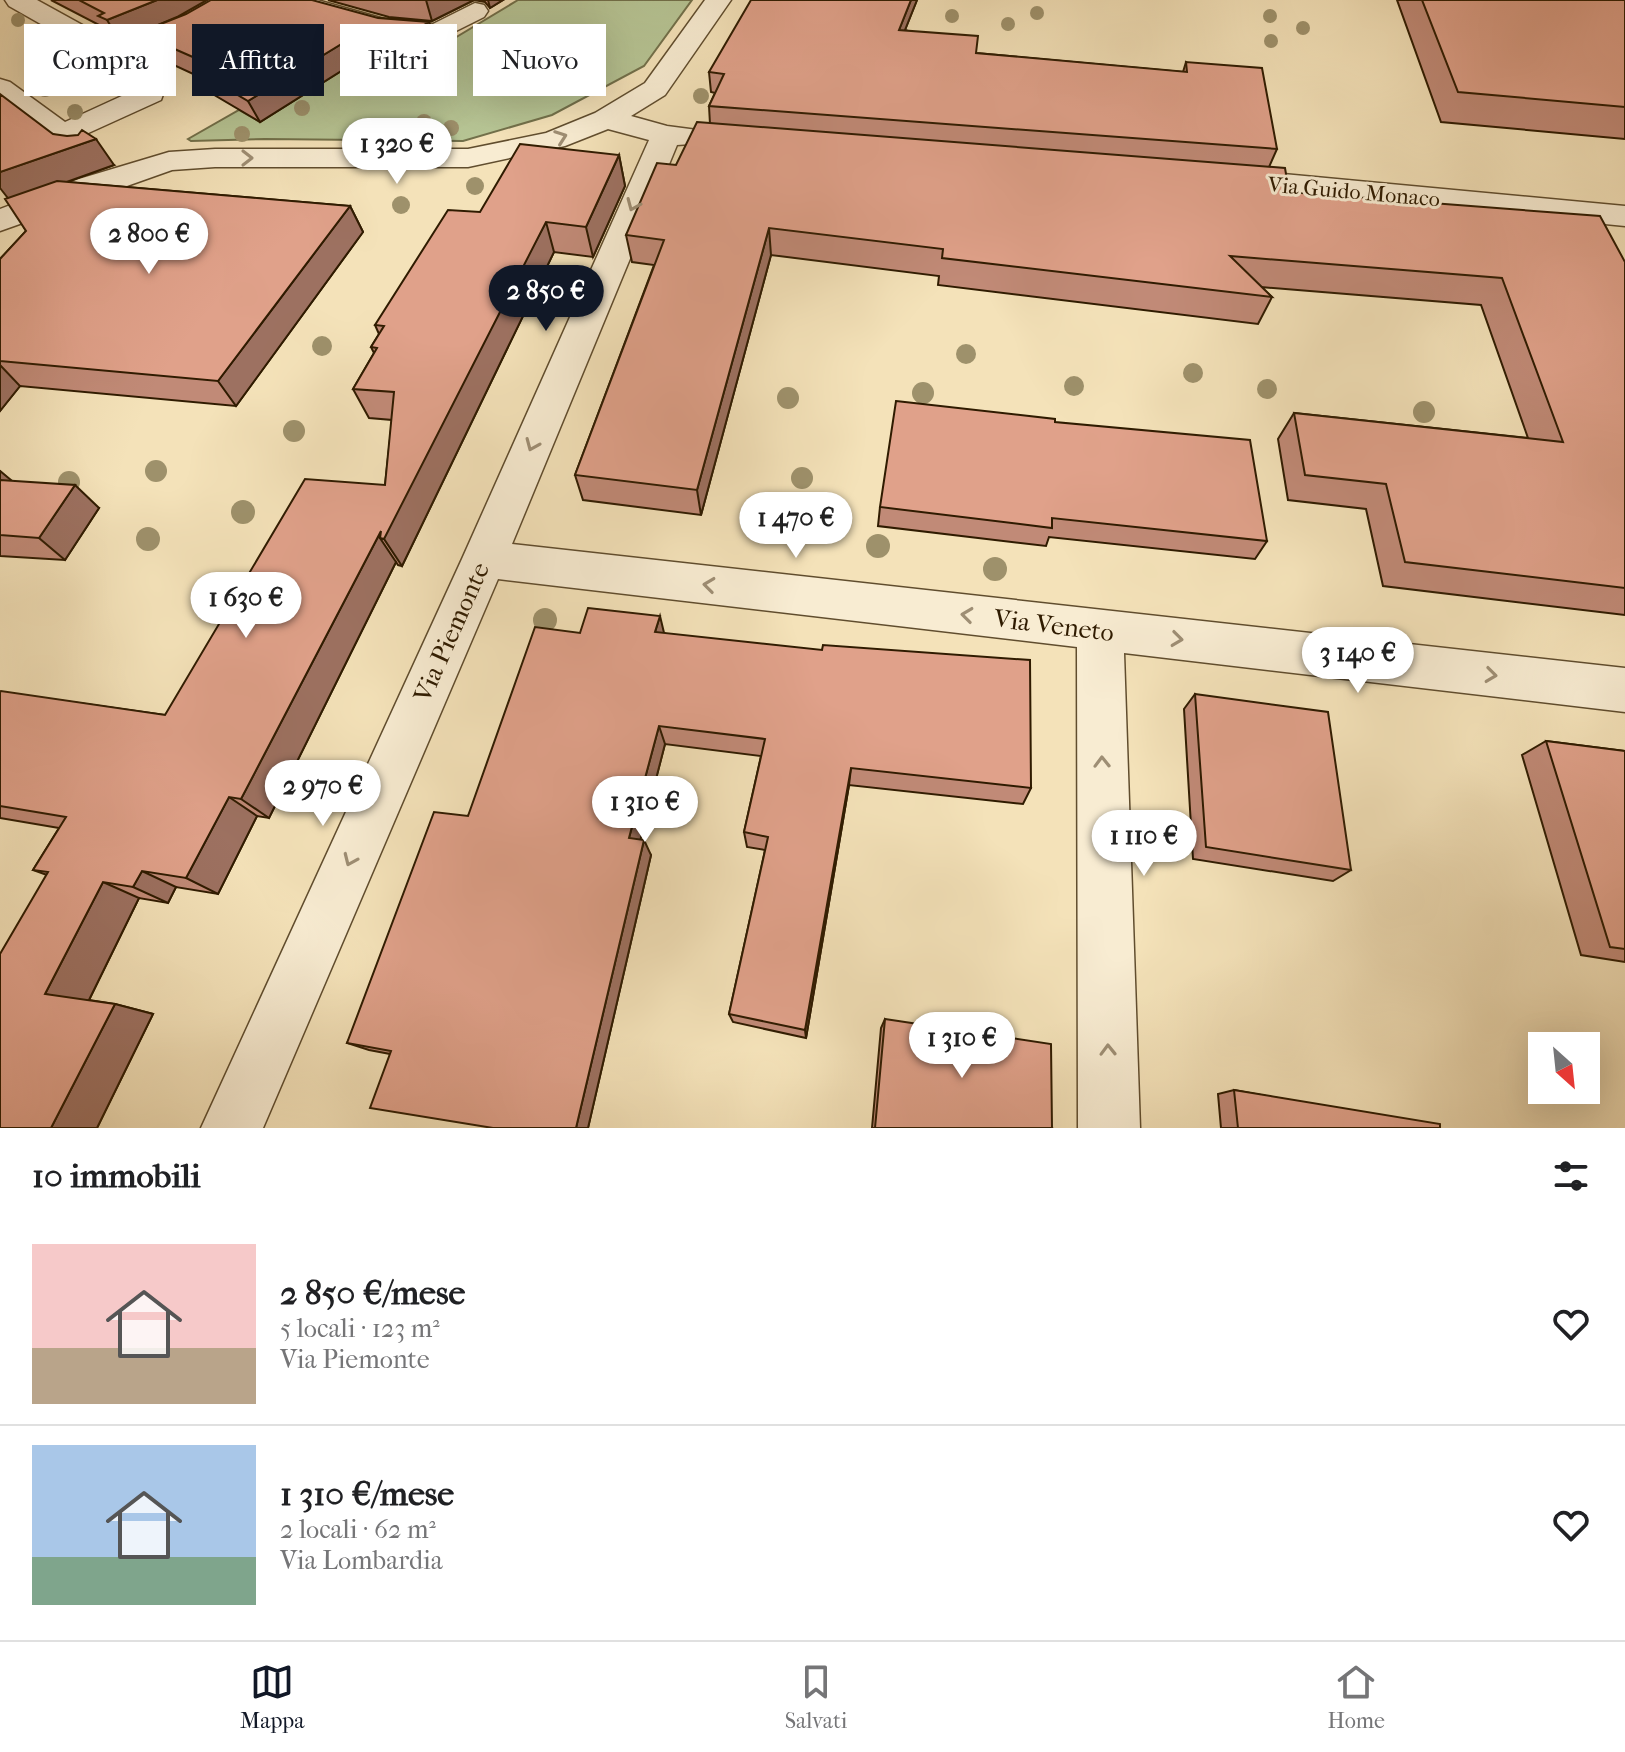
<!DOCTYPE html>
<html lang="it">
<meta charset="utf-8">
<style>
:root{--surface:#fff;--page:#f2f2f2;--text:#202124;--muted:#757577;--line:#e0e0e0;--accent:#111827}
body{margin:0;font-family:"IM FELL French Canon",serif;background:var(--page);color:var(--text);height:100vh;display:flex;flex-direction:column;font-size:30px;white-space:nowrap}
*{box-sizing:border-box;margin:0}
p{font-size:26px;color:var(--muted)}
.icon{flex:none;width:44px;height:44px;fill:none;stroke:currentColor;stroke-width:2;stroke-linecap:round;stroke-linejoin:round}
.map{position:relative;height:1128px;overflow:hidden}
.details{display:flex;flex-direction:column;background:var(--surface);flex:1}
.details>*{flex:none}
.hud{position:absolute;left:24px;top:24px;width:800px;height:72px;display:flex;gap:16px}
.needle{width:52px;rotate:153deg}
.buttons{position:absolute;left:1528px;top:1032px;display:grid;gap:16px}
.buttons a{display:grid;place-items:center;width:72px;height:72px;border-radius:0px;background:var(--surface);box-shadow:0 8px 32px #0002;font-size:40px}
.price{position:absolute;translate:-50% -68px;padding:0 18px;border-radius:28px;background:#fff;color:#222;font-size:26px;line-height:52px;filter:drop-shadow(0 2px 4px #0008)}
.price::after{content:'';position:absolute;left:50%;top:48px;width:24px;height:18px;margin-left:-12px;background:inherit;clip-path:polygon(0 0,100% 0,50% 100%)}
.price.current{background:var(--accent);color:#fff}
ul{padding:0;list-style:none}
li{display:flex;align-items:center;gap:24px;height:200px;padding:0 32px}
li+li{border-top:2px solid var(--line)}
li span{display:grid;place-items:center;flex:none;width:224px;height:160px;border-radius:0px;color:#555}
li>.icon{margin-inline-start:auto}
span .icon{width:96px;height:96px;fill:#fffc;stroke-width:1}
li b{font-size:34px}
h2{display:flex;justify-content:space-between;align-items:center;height:96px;padding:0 32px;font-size:34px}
.tag{padding:0 28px;border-radius:0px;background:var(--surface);box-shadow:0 8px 32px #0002;font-size:28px;line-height:72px}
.tag.current{background:var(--accent);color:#fff}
.dock{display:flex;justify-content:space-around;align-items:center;height:112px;border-top:2px solid var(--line);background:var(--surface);font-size:22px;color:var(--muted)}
.dock a{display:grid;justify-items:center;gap:4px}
.dock .current{color:var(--accent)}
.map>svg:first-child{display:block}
.green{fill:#b6c494;stroke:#72704a;stroke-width:2}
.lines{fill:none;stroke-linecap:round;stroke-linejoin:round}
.street-casing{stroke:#604d2e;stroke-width:3}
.street{fill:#f8ecd2;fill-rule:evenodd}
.tree{fill:#9e916b}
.wall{fill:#c18a77;stroke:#2f1b00;stroke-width:2}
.shaded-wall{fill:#9d7161;stroke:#2f1b00;stroke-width:2}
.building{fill:#e0a18a;stroke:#2f1b00;stroke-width:2}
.oneway{stroke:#9e8e74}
.labels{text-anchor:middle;stroke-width:6;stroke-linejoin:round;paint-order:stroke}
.far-street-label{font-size:22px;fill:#2f1b00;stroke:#f8ecd2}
.street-label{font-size:26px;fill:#2f1b00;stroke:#f8ecd2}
</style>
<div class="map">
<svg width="1625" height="1128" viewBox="0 0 1625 1128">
<rect width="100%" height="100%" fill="#f4e2b9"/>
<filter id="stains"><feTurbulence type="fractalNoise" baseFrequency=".0025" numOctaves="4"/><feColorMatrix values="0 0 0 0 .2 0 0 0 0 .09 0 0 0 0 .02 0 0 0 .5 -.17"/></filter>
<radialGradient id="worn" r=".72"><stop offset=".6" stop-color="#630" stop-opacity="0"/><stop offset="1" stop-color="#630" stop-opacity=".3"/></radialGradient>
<!-- green -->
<path class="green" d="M518 0H692L644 66 552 115 463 141 265 139 191 141 188 139 239 110 260 122 324 56 403 69Z"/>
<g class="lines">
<!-- street casing -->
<g class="street-casing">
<path id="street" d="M5 0H37L126 49 163 77 167 83 161 100 84 135 100 151 96 158 85 160 74 158 0 102V79L10 82 65 122 137 89 138 85 106 61 9 6Z
M275 0H317L388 20 433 24 475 3 484 5 488 11 484 17 438 40 387 36 279 6Z
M705 0H731L665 95 631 116 667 126 705 131 709 137 705 143 677 145 512 544 1625 668V712L1124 653 1140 1128H1078L1077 647 498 579 263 1128H201L462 559 649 140 608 129 565 146 468 167H215L172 170 0 231V209L79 179 169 152 215 149H468L546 133 595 113 645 83Z
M1229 169 1625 206V226L1218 186 1213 179 1218 172Z"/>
</g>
<!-- street -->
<use href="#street" class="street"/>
</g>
<!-- trees -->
<g class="tree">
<circle cx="1037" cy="13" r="7"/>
<circle cx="952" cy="16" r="7"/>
<circle cx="1270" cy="16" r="7"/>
<circle cx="18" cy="20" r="7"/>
<circle cx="1008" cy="24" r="7"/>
<circle cx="1303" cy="28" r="7"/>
<circle cx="40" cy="38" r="7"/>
<circle cx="1271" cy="41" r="7"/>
<circle cx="90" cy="69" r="8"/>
<circle cx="115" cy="81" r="8"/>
<circle cx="528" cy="83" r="8"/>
<circle cx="45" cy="89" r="8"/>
<circle cx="701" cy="96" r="8"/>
<circle cx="302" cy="108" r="8"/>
<circle cx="75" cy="112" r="8"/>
<circle cx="424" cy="122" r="8"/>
<circle cx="451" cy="128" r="8"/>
<circle cx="242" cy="134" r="8"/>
<circle cx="401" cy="135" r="8"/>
<circle cx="475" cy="186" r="9"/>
<circle cx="401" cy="205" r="9"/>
<circle cx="322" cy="346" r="10"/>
<circle cx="966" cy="354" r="10"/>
<circle cx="1193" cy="373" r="10"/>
<circle cx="1074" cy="386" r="10"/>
<circle cx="1267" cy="389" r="10"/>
<circle cx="923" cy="393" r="11"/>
<circle cx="788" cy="398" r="11"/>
<circle cx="1424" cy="412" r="11"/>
<circle cx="294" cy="431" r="11"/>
<circle cx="156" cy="471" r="11"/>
<circle cx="802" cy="478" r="11"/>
<circle cx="69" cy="482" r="11"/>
<circle cx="243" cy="512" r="12"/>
<circle cx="148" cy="539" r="12"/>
<circle cx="878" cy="546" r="12"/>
<circle cx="995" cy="569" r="12"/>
<circle cx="220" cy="610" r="12"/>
<circle cx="545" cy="620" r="12"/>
</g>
<!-- wall -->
<path class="wall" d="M51 0H207L177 17 378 18 429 22 436 43 394 67 357 61 260 122 211 93 202 78 150 54 138 33 120 41 111 37 105 28Z
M328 0H503L490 8 485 2 474 0 432 21 389 17Z
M917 0 905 30 976 53 1183 72 1186 62 1277 149 1269 167 1289 192 1625 262V615L1383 586 1366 509 1288 500 1278 439 1294 413 1528 438 1481 305 1261 287 1272 297 1258 324 938 285 939 276 771 255 701 515 583 500 575 475 654 265 632 262 626 235 676 165 710 124 709 106 715 93 711 92 709 72Z
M1397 0H1625V139L1441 122Z
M53 134 114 165 66 182 350 206 363 232 236 406 20 386 0 411V259L26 231 8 198Z
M619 155 625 186 593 257 554 252 402 566 398 565 396 562 269 818 257 816 218 894 176 887 168 903 139 898 89 1000 115 1004 153 1014 97 1128H0L47 875 33 870 59 828 0 818V692L165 715 385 485 392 420 369 418 353 389 374 353 371 347 379 334 375 325Z
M1055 422 1267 541 1255 559 1049 537 1046 546 878 526 880 507Z
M0 471 11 481 99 508 65 560 0 556Z
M580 633H664L1031 788 1023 804 849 785 806 1038 733 1022 729 1014 765 850 747 847 744 832 761 756 665 744 640 840 651 855 588 1128H490L390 1054 369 1050 347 1043 468 816Z
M1195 694 1351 870 1333 881 1193 859 1184 709Z
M1546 741 1625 751V962L1581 955 1522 755Z
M885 1019 1052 1128H872L881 1028Z
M1234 1090 1440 1128H1221L1218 1094Z"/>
<!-- shaded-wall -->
<path class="shaded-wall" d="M157 0H207L177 17 120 41 107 20Z
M426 0H474L432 21Z
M488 0H503L490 8Z
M911 0H917L897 50 899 30Z
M429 22 436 43 394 67 387 46Z
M348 40 357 61 260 122 248 101Z
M96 139 114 165 11 202 0 188V172Z
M619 155 625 186 593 257 586 227Z
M350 206 363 232 236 406 218 381Z
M546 222 554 252 402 566 384 539 380 538 396 562 269 818 241 799 381 531Z
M769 228 771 255 701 515 697 490Z
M0 365 20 386 0 411Z
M0 471 17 485 0 498Z
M75 485 99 508 65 560 39 538Z
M660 616 665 637 655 632Z
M659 726 665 744 637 853 629 838Z
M851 768 849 785 806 1038 805 1030Z
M229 797 257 816 218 894 186 878Z
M644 840 651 855 588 1128H576Z
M142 871 176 887 168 903 133 887Z
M103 882 139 898 87 1004 45 994Z
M115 1004 153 1014 97 1128H51Z"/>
<!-- building -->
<path class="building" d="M79 0H157L107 20 98 16 104 13Z
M211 0H312L378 18 429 22 387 46 348 40 248 101 199 72 211 65 138 33 186 14Z
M751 0H911L899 30 978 36 976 53 1187 72 1186 62 1262 68 1277 149 709 106 724 74 709 72Z
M1422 0H1625V107L1458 92Z
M0 94 53 134 67 136 78 135 82 130 96 139 0 172Z
M697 122 1285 168 1289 192 1600 216 1625 262V588L1405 562 1386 484 1305 475 1294 413 1563 442 1502 278 1230 256 1272 297 942 258 943 249 769 228 697 490 575 475 664 240 626 235 657 163 676 165Z
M520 144 619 155 586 227 546 222 384 539 380 538 381 531 241 799 229 797 186 878 142 871 133 887 103 882 45 994 115 1004 51 1128H0V954L48 872 33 870 66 817 0 806V692L1 691 165 715 305 479 385 485 394 392 353 389 377 348 371 347 384 326 375 325 448 210 480 212Z
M57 181 350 206 218 381 0 361V259L26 231 5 199Z
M896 401 1055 419V422L1250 440 1267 541 1052 518V528L880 507Z
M0 480 75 485 39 538 0 535Z
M588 608 660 616 655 632 822 650 823 645 1030 660 1031 788 851 768 805 1030 729 1014 768 837 744 832 765 739 659 726 629 838 644 840 576 1128H493L370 1108 391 1051 347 1043 434 812 468 816 535 627 580 633Z
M1195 694 1328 712 1351 870 1206 847Z
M1546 741 1625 751V949L1610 947Z
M885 1019 1051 1044 1052 1128H875Z
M1234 1090 1440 1124V1128H1238Z"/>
<!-- one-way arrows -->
<defs><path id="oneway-chevron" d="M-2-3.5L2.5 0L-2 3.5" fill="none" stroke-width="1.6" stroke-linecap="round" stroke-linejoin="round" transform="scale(2)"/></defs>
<g class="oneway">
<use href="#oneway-chevron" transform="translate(561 137) rotate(-20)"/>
<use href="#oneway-chevron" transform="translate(247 158)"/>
<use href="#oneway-chevron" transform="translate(633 205) rotate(113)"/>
<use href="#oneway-chevron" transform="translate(532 445) rotate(113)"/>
<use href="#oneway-chevron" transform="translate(709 585) rotate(-173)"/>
<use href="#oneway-chevron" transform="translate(967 615) rotate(-173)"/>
<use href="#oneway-chevron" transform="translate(1177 639) rotate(7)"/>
<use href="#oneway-chevron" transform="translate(1491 675) rotate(7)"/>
<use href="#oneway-chevron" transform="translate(1102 762) rotate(-91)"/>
<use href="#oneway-chevron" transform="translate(350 860) rotate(114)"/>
<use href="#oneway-chevron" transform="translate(1108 1050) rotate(-91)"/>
</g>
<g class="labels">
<!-- far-street labels -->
<g class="far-street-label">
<text transform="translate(1354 191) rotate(5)" y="8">Via Guido Monaco</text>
</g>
<!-- street labels -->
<g class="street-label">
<text transform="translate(1054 625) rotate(7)" y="9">Via Veneto</text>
<text transform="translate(451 632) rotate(-66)" y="9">Via Piemonte</text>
</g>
</g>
<rect width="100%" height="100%" filter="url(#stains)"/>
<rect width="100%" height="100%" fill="url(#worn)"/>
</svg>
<div class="buttons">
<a><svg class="needle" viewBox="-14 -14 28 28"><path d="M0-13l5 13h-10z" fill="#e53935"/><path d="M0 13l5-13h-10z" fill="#757577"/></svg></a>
</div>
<b class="price" style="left:397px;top:186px">1 320 €</b>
<b class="price" style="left:149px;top:276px">2 800 €</b>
<b class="price current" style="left:546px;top:333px">2 850 €</b>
<b class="price" style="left:796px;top:560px">1 470 €</b>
<b class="price" style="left:246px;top:640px">1 630 €</b>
<b class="price" style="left:1358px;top:695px">3 140 €</b>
<b class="price" style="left:323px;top:828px">2 970 €</b>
<b class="price" style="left:645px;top:844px">1 310 €</b>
<b class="price" style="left:1144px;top:878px">1 110 €</b>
<b class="price" style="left:962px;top:1080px">1 310 €</b>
<div class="hud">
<a class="tag">Compra</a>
<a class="tag current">Affitta</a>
<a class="tag">Filtri</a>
<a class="tag">Nuovo</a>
</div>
</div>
<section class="details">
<h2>10 immobili<svg class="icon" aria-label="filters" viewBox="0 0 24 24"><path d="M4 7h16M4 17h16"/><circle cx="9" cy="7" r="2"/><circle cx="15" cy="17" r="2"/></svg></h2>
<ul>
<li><span style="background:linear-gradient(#f6c9c9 65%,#b9a48a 0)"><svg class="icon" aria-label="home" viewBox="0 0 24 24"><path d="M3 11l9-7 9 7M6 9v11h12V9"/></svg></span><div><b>2 850 €/mese</b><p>5 locali · 123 m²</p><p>Via Piemonte</p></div><svg class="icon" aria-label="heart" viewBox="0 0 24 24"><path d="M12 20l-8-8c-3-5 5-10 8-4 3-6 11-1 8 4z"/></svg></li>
<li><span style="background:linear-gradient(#a9c7e8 70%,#7fa58c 0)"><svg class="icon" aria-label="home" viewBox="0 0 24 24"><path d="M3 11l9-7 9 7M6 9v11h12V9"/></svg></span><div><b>1 310 €/mese</b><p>2 locali · 62 m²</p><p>Via Lombardia</p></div><svg class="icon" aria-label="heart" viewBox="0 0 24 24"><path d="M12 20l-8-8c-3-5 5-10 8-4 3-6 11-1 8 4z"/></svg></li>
</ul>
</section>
<nav class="dock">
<a class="current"><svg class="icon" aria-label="map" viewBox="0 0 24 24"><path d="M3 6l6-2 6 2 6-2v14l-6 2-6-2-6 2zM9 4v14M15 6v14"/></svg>Mappa</a>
<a><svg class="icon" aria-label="saved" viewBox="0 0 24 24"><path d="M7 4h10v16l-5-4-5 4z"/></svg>Salvati</a>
<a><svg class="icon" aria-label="home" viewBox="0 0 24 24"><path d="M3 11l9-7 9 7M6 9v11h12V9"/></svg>Home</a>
</nav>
